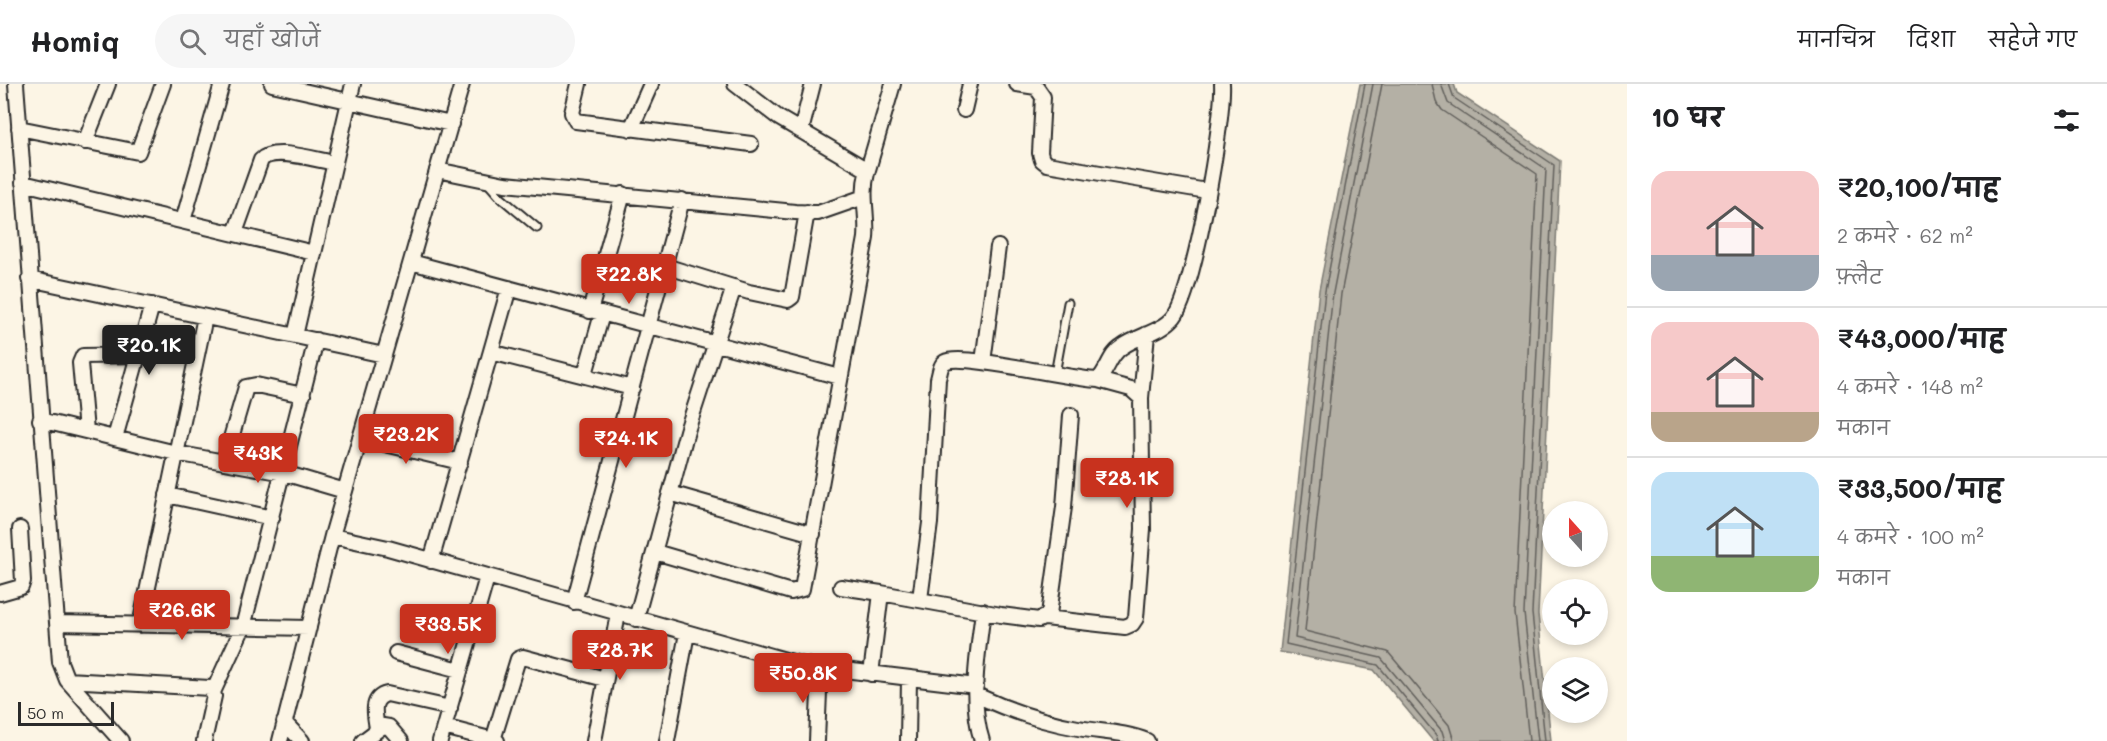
<!DOCTYPE html>
<html lang="hi">
<meta charset="utf-8">
<style>
:root{--surface:#fff;--page:#f6f6f6;--text:#202124;--muted:#757577;--line:#e0e0e0;--accent:#c8321e}
body{margin:0;font-family:Mali,"Playpen Sans Deva",sans-serif;background:var(--page);color:var(--text);height:100vh;display:flex;flex-direction:column;font-size:22px;white-space:nowrap}
*{box-sizing:border-box;margin:0}
p{font-size:20px;color:var(--muted)}
.icon{flex:none;width:33px;height:33px;fill:none;stroke:currentColor;stroke-width:2;stroke-linecap:round;stroke-linejoin:round}
.map{position:relative;flex:1;overflow:hidden}
.drawer{display:flex;flex-direction:column;background:var(--surface);width:480px}
.drawer>*{flex:none}
.needle{width:39px;rotate:339deg}
.controls{position:absolute;left:1542px;top:417px;display:grid;gap:12px}
.controls a{display:grid;place-items:center;width:66px;height:66px;border-radius:50%;background:var(--surface);box-shadow:0 3px 9px #0003;font-size:30px}
.scale{position:absolute;left:18px;bottom:15px;width:96px;box-sizing:border-box;padding-left:6px;border:3px solid #2b2b2b;border-top:0;font-size:16px;line-height:21px;white-space:nowrap;color:#2b2b2b;-webkit-text-stroke:4px #fcf5e5;paint-order:stroke}
.price{position:absolute;translate:-50% -51px;padding:0 14px;border-radius:6px;background:var(--accent);color:#fff;font-size:20px;line-height:39px;filter:drop-shadow(0 2px 3px #0008)}
.price::after{content:'';position:absolute;left:50%;top:36px;width:18px;height:14px;margin-left:-9px;background:inherit;clip-path:polygon(0 0,100% 0,50% 100%)}
.price.active{background:#222;color:#fff}
ul{padding:0;list-style:none}
li{display:flex;align-items:center;gap:18px;height:150px;padding:0 24px}
li+li{border-top:2px solid var(--line)}
li span{display:grid;place-items:center;flex:none;width:168px;height:120px;border-radius:18px;color:#555}
li>.icon{margin-inline-start:auto}
span .icon{width:72px;height:72px;fill:#fffc;stroke-width:1}
li b{font-size:26px}
h2{display:flex;justify-content:space-between;align-items:center;height:72px;padding:0 24px;font-size:26px}
header{display:flex;align-items:center;gap:36px;box-sizing:border-box;height:84px;padding:0 30px;background:var(--surface);border-bottom:2px solid var(--line)}
header strong{font-size:28px}
nav{display:flex;gap:33px;margin-inline-start:auto;font-size:21px}
.search{width:420px;height:54px;background:var(--page);display:flex;align-items:center;gap:15px;box-sizing:border-box;padding:0 21px;border-radius:33px;color:var(--muted);font-size:22px}
main{display:flex;flex:1;min-height:0}
.map>svg:first-child{display:block}
.water{fill:#b4b0a5;stroke:#7d7b74;stroke-width:1.5}
.lines{fill:none;stroke-linecap:round;stroke-linejoin:round}
.shore{stroke:#62605c;stroke-width:1.5}
.service-casing{stroke:#2b2b2b;stroke-width:11}
.minor-casing{stroke:#2b2b2b;stroke-width:18}
.service{stroke:#fcf5e5;stroke-width:7}
.minor{stroke:#fcf5e5;stroke-width:14}
</style>
<header>
<strong>Homiq</strong>
<div class="search"><svg class="icon" aria-label="search" viewBox="0 0 24 24"><circle cx="10" cy="10" r="6"/><path d="M15 15l6 6"/></svg>यहाँ खोजें</div>
<nav><a>मानचित्र</a><a>दिशा</a><a>सहेजे गए</a></nav>
</header>
<main>
<div class="map">
<svg width="1627" height="657" viewBox="0 0 1627 657">
<rect width="100%" height="100%" fill="#fcf5e5"/>
<filter id="ink" filterUnits="userSpaceOnUse"><feTurbulence type="fractalNoise" baseFrequency=".0167" numOctaves="2"/><feDisplacementMap in="SourceGraphic" scale="12" xChannelSelector="R" yChannelSelector="G"/><feConvolveMatrix kernelMatrix="1 2 1 2 8 2 1 2 1" color-interpolation-filters="sRGB"/></filter>
<g filter="url(#ink)">
<!-- water -->
<path class="water" d="M1360 0H1454L1457 9 1560 77 1538 530 1551 657H1433L1374 586 1280 568 1319 206Z"/>
<g class="lines">
<!-- shore -->
<path class="shore" d="M1365 0 1325 207 1286 560 1378 581 1436 651 1438 657
M1373 0 1333 209 1295 554 1381 574 1442 647 1445 657
M1382 0 1341 210 1305 547 1388 568 1449 641 1454 657
M1432 0 1436 17 1442 26 1537 90 1515 529 1529 657
M1441 0 1448 19 1546 85 1524 529 1538 657
M1449 0 1454 14 1554 81 1532 529 1545 657"/>
<!-- service casing -->
<g class="service-casing">
<path id="service" d="M487 98 500 113 537 144
M1055 290 1068 219"/>
</g>
<!-- minor casing -->
<g class="minor-casing">
<path id="minor" d="M16 0 60 578 67 596 121 657
M272 0 451 40
M579 0 572 29 576 37 751 60
M1017 0 1036 3 1043 13 1040 69 1042 76 1047 80 1207 107
M964 26 970 0
M19 44 138 68 163 0
M631 45 651 0
M801 47 813 0
M85 58 108 0
M437 86 505 100 795 128 818 129 864 113
M867 89 893 0
M23 99 314 169
M183 137 222 0
M235 149 261 76C273 62 316 76 335 79
M411 178 840 293
M665 182 749 208 788 216 792 213 807 128
M29 195 384 271
M590 227 623 110
M295 252 353 0
M491 268 632 304
M983 278 998 163
M585 290 602 230
M1098 296 1131 305 1141 314
M40 336 176 369 284 389 345 407
M86 347 80 279 83 272 138 271
M115 354 152 221
M360 354 460 378
M224 378 246 303 256 301 303 311
M670 409 813 450
M167 411 272 434
M332 452 388 464 803 581 976 602
M655 468 791 508 802 505 866 154C868 132 861 111 867 89L864 84 779 34 735 0
M431 477 509 204
M841 503 881 509
M0 509 21 503 23 497 20 445
M920 515 930 439 938 295C940 289 940 281 945 278 961 268 1071 296 1098 296 1108 286 1110 270 1122 263 1137 252 1162 248 1174 233 1194 207 1224 36 1222 0
M574 518 682 116
M1045 534 1125 543 1132 540 1136 534 1143 445 1141 314 1147 250
M636 535 687 347 734 203
M57 539 309 544
M140 541 205 233
M396 569 460 586
M871 590 881 509 1001 531 1039 536 1049 530 1064 423 1071 331
M67 596 210 604 214 612 204 657
M214 606 243 543 316 256
M976 611C1008 626 1044 638 1078 644 1101 648 1126 648 1147 657
M284 638 302 657
M444 643 497 657
M377 644C375 631 370 614 387 610L450 624
M493 656 518 575 523 573 605 595
M280 657 332 452 462 0
M363 657 383 642 389 643 401 657
M440 657 487 493
M594 657 618 530
M667 657 687 549
M817 657 820 583
M908 657 909 595
M982 657C969 617 978 569 983 527"/>
</g>
<!-- service -->
<use href="#service" class="service"/>
<!-- minor -->
<use href="#minor" class="minor"/>
</g>
</g>
</svg>
<div class="controls">
<a><svg class="needle" viewBox="-14 -14 28 28"><path d="M0-13l5 13h-10z" fill="#e53935"/><path d="M0 13l5-13h-10z" fill="#757577"/></svg></a>
<a><svg class="icon" aria-label="locate" viewBox="0 0 24 24"><circle cx="12" cy="12" r="6"/><path d="M12 2v4M12 18v4M2 12h4M18 12h4"/></svg></a>
<a><svg class="icon" aria-label="layers" viewBox="0 0 24 24"><path d="M12 4l9 5-9 5-9-5zM3 14l9 5 9-5"/></svg></a>
</div>
<div class="scale">50 m</div>
<b class="price" style="left:629px;top:221px">₹22.8K</b>
<b class="price active" style="left:149px;top:292px">₹20.1K</b>
<b class="price" style="left:406px;top:381px">₹23.2K</b>
<b class="price" style="left:626px;top:385px">₹24.1K</b>
<b class="price" style="left:258px;top:400px">₹43K</b>
<b class="price" style="left:1127px;top:425px">₹28.1K</b>
<b class="price" style="left:182px;top:557px">₹26.6K</b>
<b class="price" style="left:448px;top:571px">₹33.5K</b>
<b class="price" style="left:620px;top:597px">₹28.7K</b>
<b class="price" style="left:803px;top:620px">₹50.8K</b>
</div>
<section class="drawer">
<h2>10 घर<svg class="icon" aria-label="filters" viewBox="0 0 24 24"><path d="M4 7h16M4 17h16"/><circle cx="9" cy="7" r="2"/><circle cx="15" cy="17" r="2"/></svg></h2>
<ul>
<li><span style="background:linear-gradient(#f6c9c9 70%,#9aa5b1 0)"><svg class="icon" aria-label="home" viewBox="0 0 24 24"><path d="M3 11l9-7 9 7M6 9v11h12V9"/></svg></span><div><b>₹20,100/माह</b><p>2 कमरे · 62 m²</p><p>फ़्लैट</p></div></li>
<li><span style="background:linear-gradient(#f6c9c9 75%,#b9a48a 0)"><svg class="icon" aria-label="home" viewBox="0 0 24 24"><path d="M3 11l9-7 9 7M6 9v11h12V9"/></svg></span><div><b>₹43,000/माह</b><p>4 कमरे · 148 m²</p><p>मकान</p></div></li>
<li><span style="background:linear-gradient(#bfe0f5 70%,#8fb573 0)"><svg class="icon" aria-label="home" viewBox="0 0 24 24"><path d="M3 11l9-7 9 7M6 9v11h12V9"/></svg></span><div><b>₹33,500/माह</b><p>4 कमरे · 100 m²</p><p>मकान</p></div></li>
</ul>
</section>
</main>
